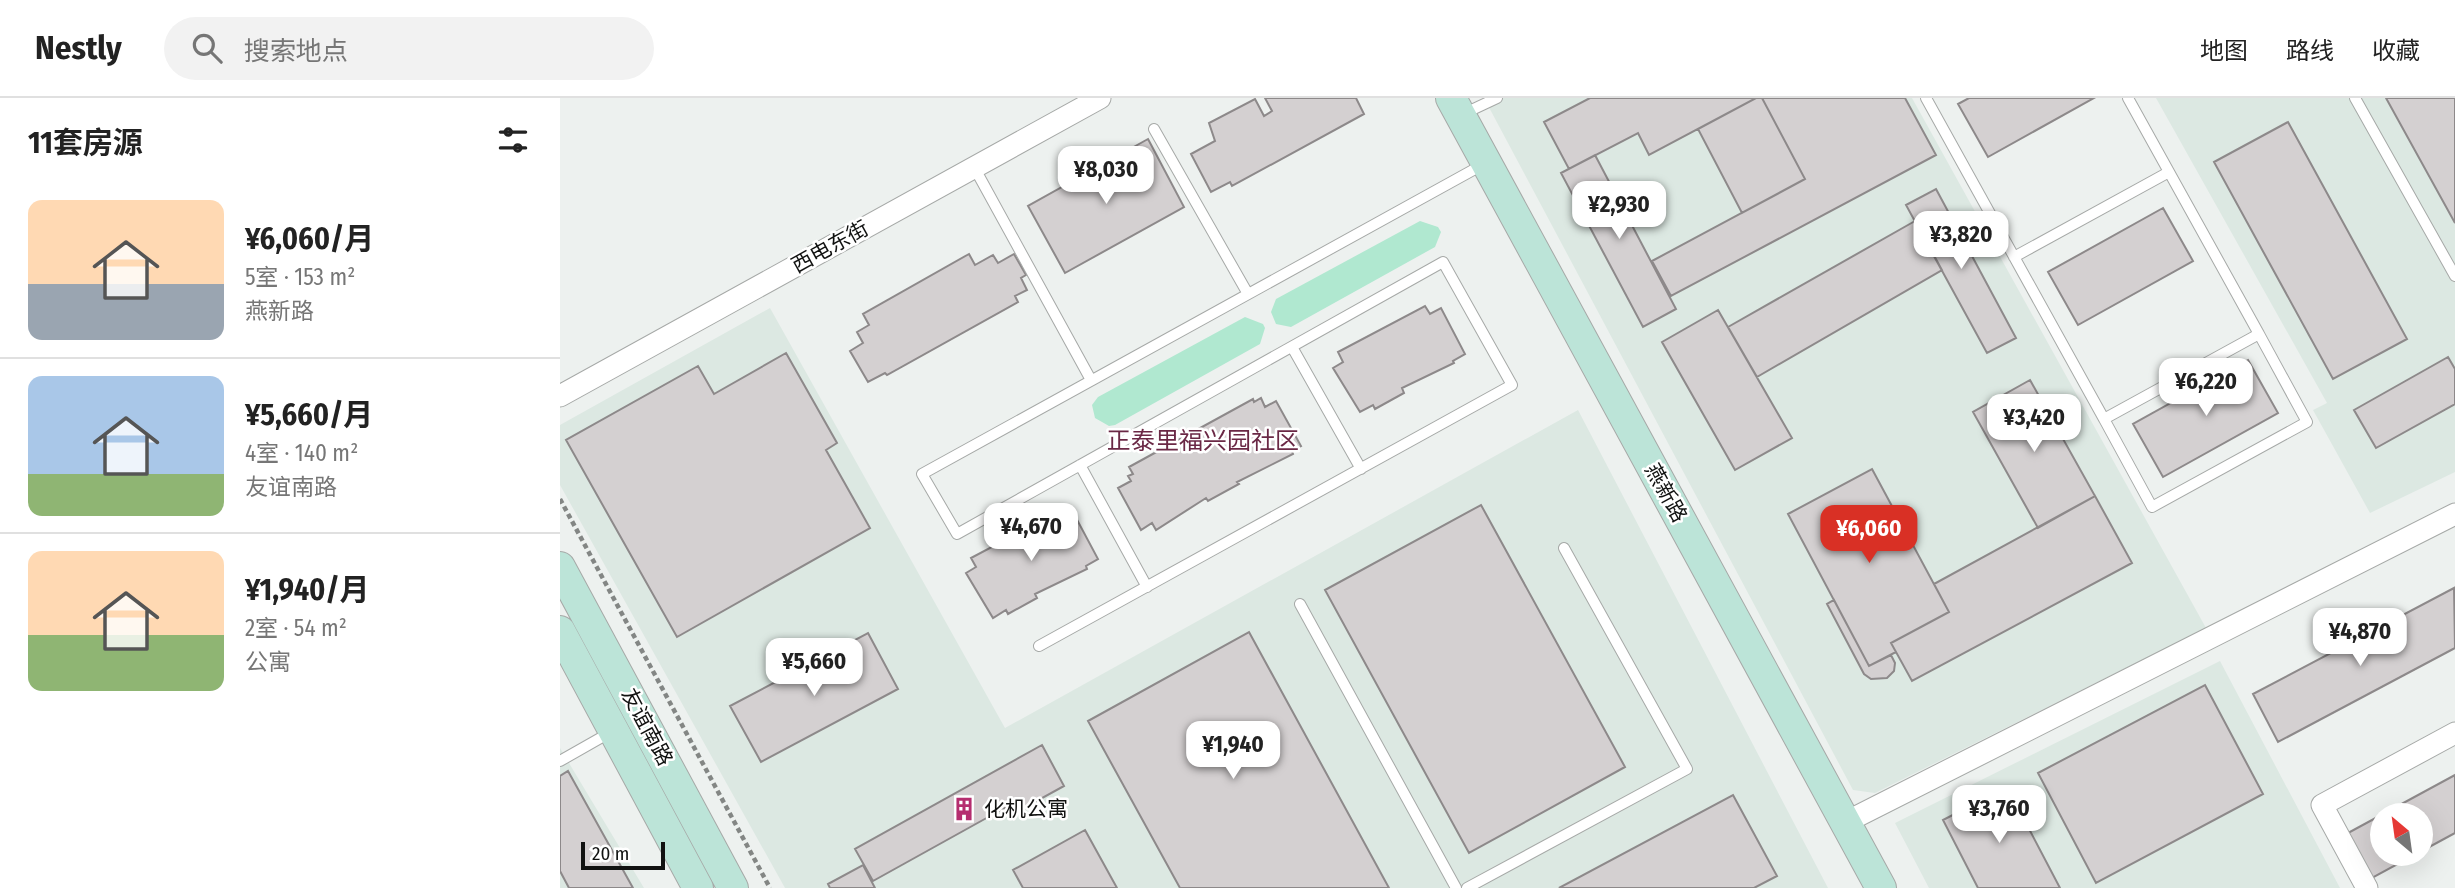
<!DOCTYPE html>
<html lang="zh">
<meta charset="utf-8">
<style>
:root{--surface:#fff;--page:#f2f2f2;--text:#222;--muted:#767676;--line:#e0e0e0;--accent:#d93025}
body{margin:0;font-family:"Fira Sans Condensed","Noto Sans SC",sans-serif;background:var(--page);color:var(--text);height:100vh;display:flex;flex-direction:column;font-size:26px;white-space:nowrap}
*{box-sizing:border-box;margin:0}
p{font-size:23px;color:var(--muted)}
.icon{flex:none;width:38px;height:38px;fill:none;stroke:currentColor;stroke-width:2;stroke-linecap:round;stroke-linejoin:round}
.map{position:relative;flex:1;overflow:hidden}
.drawer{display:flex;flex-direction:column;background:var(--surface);width:560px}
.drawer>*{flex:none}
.needle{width:46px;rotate:331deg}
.buttons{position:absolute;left:1810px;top:705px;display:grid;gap:14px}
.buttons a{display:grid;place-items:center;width:63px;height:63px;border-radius:50%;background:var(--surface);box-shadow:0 7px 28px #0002;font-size:35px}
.scale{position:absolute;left:21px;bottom:18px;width:84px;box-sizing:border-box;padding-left:7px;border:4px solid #111211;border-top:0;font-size:19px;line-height:24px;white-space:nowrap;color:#111211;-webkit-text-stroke:5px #fff;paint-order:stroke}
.price{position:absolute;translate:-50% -60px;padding:0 16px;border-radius:14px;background:#fff;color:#222;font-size:23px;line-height:46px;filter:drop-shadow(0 2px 4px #0008)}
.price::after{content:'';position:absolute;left:50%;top:42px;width:21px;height:16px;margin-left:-10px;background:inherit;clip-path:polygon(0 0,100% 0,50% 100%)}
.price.selected{background:var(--accent);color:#fff}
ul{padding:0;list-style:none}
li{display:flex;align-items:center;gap:21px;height:175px;padding:0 28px}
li+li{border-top:2px solid var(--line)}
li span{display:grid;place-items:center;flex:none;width:196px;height:140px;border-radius:14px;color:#555}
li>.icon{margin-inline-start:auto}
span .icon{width:84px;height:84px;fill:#fffc;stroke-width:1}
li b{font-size:30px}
h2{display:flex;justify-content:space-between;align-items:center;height:84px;padding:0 28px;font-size:30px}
header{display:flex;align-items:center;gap:42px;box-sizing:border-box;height:98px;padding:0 35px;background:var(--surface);border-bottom:2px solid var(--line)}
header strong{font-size:33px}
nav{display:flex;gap:38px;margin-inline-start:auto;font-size:24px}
.search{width:490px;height:63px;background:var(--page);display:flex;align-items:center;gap:18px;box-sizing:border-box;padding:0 24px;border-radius:38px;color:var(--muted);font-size:26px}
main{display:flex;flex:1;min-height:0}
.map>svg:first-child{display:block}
.built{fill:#dce8e2}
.green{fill:#b0e8d0}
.building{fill:#d4d0d1;stroke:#8d898a;stroke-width:2}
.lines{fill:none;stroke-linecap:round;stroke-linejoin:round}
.lane-casing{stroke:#a6a9a7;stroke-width:12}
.street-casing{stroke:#a6a9a7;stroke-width:23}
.secondary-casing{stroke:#a6a9a7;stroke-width:32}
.path{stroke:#838684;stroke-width:4.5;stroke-dasharray:5 3.5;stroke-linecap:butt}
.lane{stroke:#fff;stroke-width:10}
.street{stroke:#fff;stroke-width:21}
.secondary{stroke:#bce4d8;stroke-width:30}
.labels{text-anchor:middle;stroke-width:5;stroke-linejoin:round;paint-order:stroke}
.street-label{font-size:21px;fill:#111211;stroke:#fff}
.poi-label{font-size:21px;fill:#111211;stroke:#fff;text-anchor:start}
.quarter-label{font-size:24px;fill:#6a2845;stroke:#fff}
</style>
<header>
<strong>Nestly</strong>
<div class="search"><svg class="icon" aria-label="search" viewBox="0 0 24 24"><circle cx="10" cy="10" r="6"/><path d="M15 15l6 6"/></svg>搜索地点</div>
<nav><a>地图</a><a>路线</a><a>收藏</a></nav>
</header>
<main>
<section class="drawer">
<h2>11套房源<svg class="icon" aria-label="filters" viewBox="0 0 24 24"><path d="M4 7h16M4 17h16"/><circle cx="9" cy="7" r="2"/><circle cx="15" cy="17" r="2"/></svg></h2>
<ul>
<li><span style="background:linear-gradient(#ffd9b3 60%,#9aa5b1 0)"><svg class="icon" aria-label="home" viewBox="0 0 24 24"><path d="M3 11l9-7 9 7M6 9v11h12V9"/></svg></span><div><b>¥6,060/月</b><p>5室 · 153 m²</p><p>燕新路</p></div></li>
<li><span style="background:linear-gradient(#a9c7e8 70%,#8fb573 0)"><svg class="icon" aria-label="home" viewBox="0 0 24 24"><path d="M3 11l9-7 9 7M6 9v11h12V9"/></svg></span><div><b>¥5,660/月</b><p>4室 · 140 m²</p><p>友谊南路</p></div></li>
<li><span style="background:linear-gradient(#ffd9b3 60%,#8fb573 0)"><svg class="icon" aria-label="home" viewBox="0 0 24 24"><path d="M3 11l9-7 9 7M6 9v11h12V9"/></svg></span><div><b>¥1,940/月</b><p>2室 · 54 m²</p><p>公寓</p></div></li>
</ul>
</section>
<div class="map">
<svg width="1895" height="790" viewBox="0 0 1895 790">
<rect width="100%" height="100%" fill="#edf1ef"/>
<!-- built -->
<path class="built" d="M924 0H1352L1646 530 1315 695 1293 692Z
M1596 0H1895V374L1810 415 1753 312 1767 305Z
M210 210 445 630 1018 312 1268 790H225L0 387V327Z
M1660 563 1780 790H1369L1335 725Z
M0 650 84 790H0Z"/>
<!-- green -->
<path class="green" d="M860 123 878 129 881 134 875 149 731 229 716 226 711 214 716 201Z
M685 219 703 226 705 230 700 246 555 327 549 328 535 320 532 307 538 299Z"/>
<!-- building -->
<path class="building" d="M705 0H796L804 16 672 88 670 84 651 94 631 56 655 43 649 25 695 1 704 18 712 13Z
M1030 0H1196L1089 57 1078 35 1009 71 984 24Z
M1196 0H1202L1245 81 1182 115 1138 31Z
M1202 0H1345L1376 57 1111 198 1092 163 1245 81Z
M1409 0H1534L1428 59 1398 6Z
M1826 0H1895V125Z
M1728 24 1847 241 1773 281 1654 64Z
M588 41 624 109 505 175 468 108Z
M1035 57 1116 211 1083 229 1001 75Z
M1376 91 1456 240 1427 255 1346 107Z
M1603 110 1633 163 1518 227 1488 174Z
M1355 123 1382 172 1197 279 1168 229Z
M409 156 415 167 433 157 438 165 454 156 466 177 461 180 467 192 455 198 458 204 327 277 325 275 308 284 290 253 303 245 297 234 309 227 303 216Z
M865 208 870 216 881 210 905 256 893 263 894 265 842 290 844 295 815 311 813 307 800 314 773 270 783 264 778 254Z
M1158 212 1232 340 1175 372 1102 244Z
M226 255 277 345 266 352 310 430 117 539 6 342 138 268 154 296Z
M1888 259 1895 271V306L1816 350 1794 312Z
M1688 262 1718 315 1603 379 1573 326Z
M1470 282 1535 398 1478 430 1413 314Z
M701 300 705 309 716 303 741 348 732 353 733 356 677 384 679 386 648 403 646 400 596 432 592 425 581 432 558 390 571 383 568 378 573 376 569 369 693 301 694 304Z
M1312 371 1389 514 1331 545 1336 554 1309 568 1228 416Z
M1535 398 1572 465 1352 583 1331 545 1389 514 1374 486Z
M921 407 1065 669 909 755 765 492Z
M498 414 502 422 514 416 538 461 526 468 527 471 475 496 477 500 448 516 446 512 433 520 406 475 416 469 411 460Z
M1894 490 1895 550 1718 644 1693 596Z
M1274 502 1309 568 1331 557 1335 565 1334 573 1327 580 1311 581 1304 576 1267 506Z
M689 534 829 790H620L528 623Z
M308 535 338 591 201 664 170 608Z
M1645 587 1703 696 1536 785 1478 675Z
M482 647 504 688 455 715 450 707 313 783 295 751Z
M8 673 73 790H9L0 773V678Z
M1895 677V735L1860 754V718H1822V756H1856L1812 780 1788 735Z
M1447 689 1500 790H1418L1383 722Z
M1173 697 1217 778 1194 790H999Z
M525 732 557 790H463L453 772Z
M303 767 315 790H270L268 786Z"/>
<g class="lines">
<!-- lane casing -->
<g class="lane-casing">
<path id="lane" d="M1366 0 1544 321 1699 236 1568 0
M1795 0 1895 178
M903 16 937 0
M594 31 688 196
M414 69 531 282
M1454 159 1609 74
M732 249 801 371
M1544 321 1592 409 1747 324 1699 236
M520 367 587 489
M740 506 896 790
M479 548 952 287 883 164 397 436 362 376 924 66
M0 663 51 634
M907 790 1127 671 1004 450"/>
</g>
<!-- street casing -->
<g class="street-casing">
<path id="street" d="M0 298 540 0
M1286 724 1895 416
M1807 790 1762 707 1895 635"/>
</g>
<!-- secondary casing -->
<g class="secondary-casing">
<path id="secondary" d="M891 0 1321 790
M0 469 173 790
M0 533 138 790"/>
</g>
<!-- path -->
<path class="path" d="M0 401 210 790"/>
<!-- lane -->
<use href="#lane" class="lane"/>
<!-- street -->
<use href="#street" class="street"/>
<!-- secondary -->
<use href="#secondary" class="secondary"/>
</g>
<!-- icons -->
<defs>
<g id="building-bare" transform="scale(1.89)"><path d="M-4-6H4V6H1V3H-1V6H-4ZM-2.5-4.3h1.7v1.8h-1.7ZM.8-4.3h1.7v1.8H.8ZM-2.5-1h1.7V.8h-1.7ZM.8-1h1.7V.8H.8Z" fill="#b52d6f" stroke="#fff" stroke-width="2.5" paint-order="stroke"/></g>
</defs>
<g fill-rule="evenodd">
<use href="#building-bare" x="404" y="711"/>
</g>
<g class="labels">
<!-- street labels -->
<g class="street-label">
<text transform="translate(270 149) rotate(-29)" y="7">西电东街</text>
<text transform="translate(1106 395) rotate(61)" y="7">燕新路</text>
<text transform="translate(87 629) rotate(62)" y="7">友谊南路</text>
</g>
<!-- poi labels -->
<g class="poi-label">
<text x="424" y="718">化机公寓</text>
</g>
<!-- quarter labels -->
<g class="quarter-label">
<text x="643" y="351">正泰里福兴园社区</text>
</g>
</g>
</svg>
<div class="buttons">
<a><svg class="needle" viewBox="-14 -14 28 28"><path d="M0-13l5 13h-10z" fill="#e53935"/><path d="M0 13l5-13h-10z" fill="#767676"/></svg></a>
</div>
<div class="scale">20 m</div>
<b class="price" style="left:546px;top:108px">¥8,030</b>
<b class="price" style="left:1059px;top:143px">¥2,930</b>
<b class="price" style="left:1401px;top:173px">¥3,820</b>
<b class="price" style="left:1646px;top:320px">¥6,220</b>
<b class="price" style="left:1474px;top:356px">¥3,420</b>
<b class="price" style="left:471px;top:465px">¥4,670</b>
<b class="price selected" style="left:1309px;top:467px">¥6,060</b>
<b class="price" style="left:1800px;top:570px">¥4,870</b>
<b class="price" style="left:254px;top:600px">¥5,660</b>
<b class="price" style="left:673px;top:683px">¥1,940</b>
<b class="price" style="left:1439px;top:747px">¥3,760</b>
</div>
</main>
